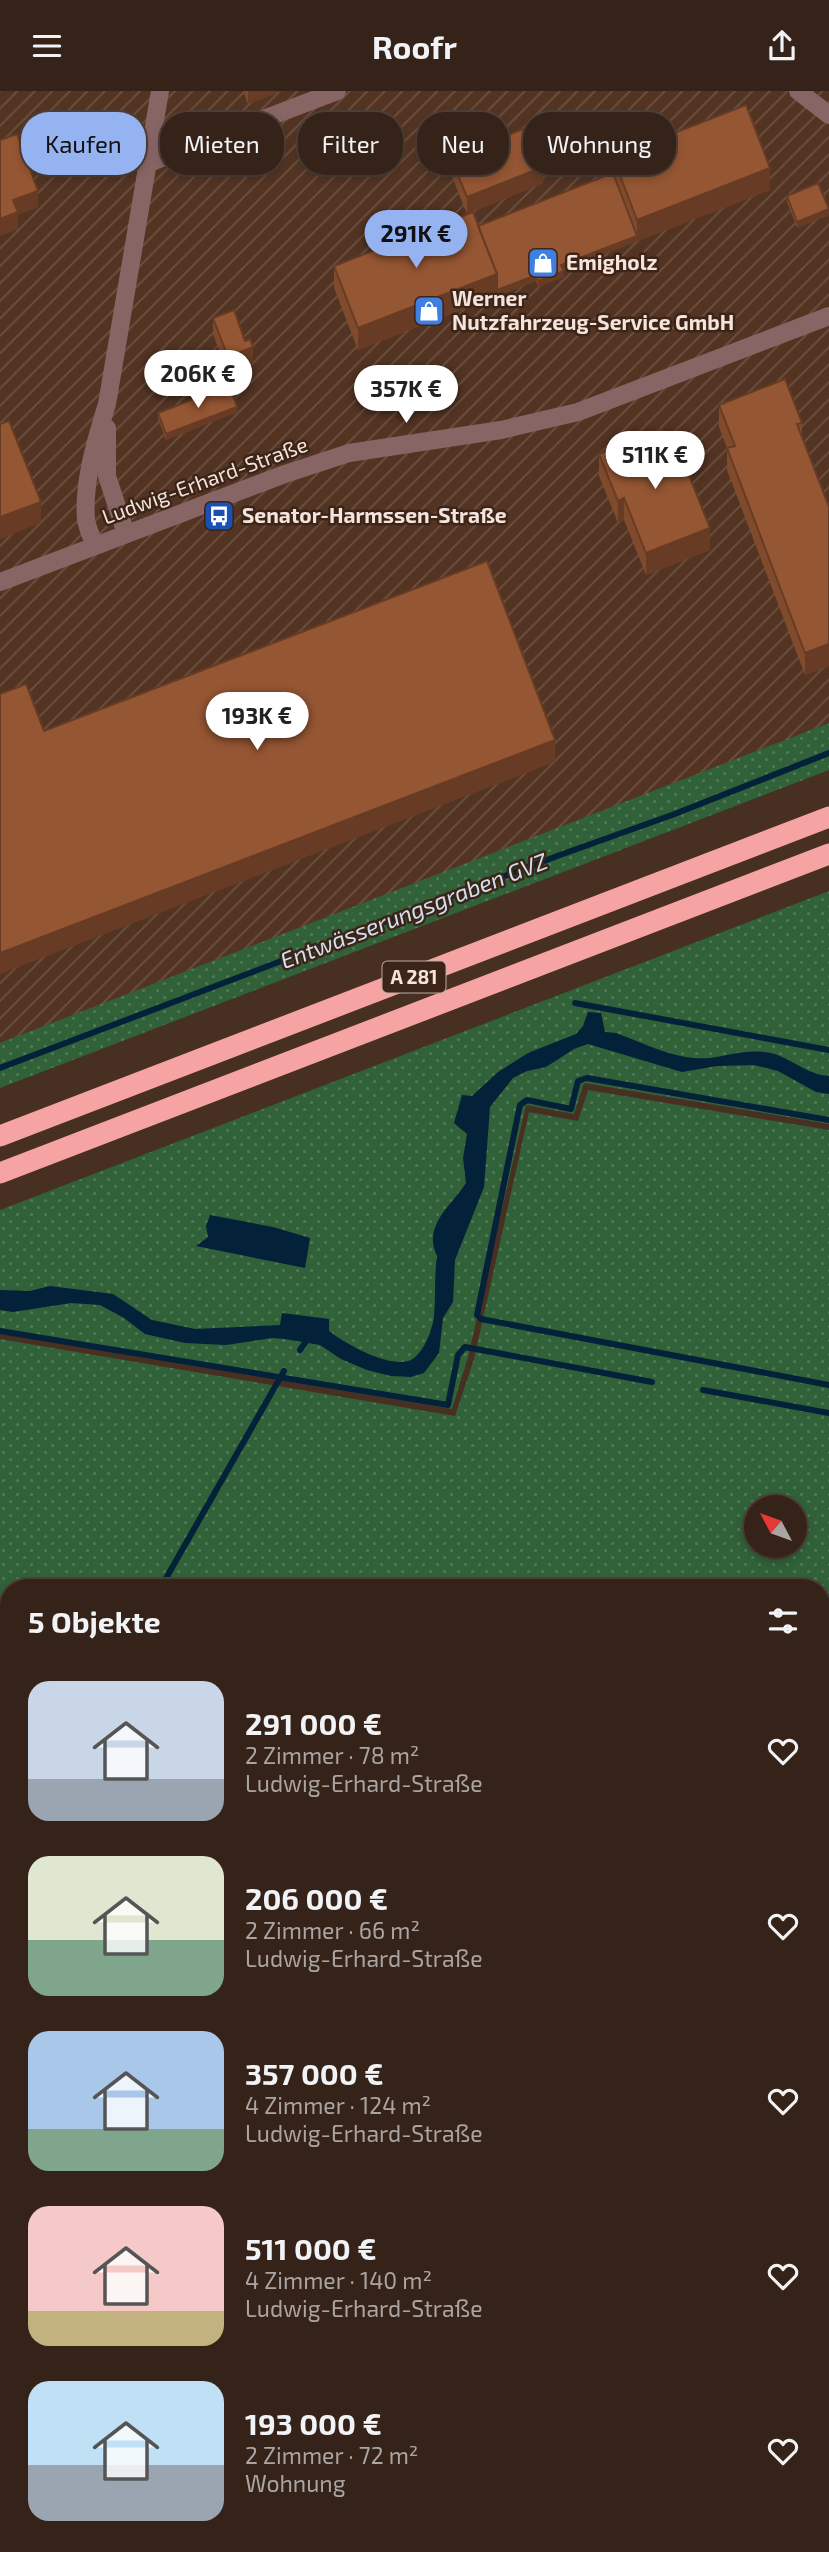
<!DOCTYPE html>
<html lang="de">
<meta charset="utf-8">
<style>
:root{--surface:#352319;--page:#3d2b22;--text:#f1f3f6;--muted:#aaa4a2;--line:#4f4038;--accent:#95b2f1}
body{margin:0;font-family:"Exo 2",sans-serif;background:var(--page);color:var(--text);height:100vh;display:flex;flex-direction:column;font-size:26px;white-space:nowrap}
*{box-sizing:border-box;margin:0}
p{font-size:23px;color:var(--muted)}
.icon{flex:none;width:38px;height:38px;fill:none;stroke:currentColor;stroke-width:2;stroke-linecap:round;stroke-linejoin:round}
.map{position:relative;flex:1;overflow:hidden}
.details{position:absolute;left:0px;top:1488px;width:830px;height:975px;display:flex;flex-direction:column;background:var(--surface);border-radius:28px 28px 0 0;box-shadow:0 4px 10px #0003,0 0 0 2px var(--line)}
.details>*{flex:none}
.banner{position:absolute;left:21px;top:21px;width:788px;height:63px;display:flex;gap:14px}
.needle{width:46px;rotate:311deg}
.controls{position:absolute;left:744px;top:1404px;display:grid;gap:14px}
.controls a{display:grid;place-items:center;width:63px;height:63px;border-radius:50%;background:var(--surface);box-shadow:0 4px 10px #0003,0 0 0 2px var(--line);font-size:35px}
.price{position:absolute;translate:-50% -60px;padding:0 16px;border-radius:24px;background:#fff;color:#222;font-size:23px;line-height:46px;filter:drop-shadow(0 2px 4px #0008)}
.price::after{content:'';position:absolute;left:50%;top:42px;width:21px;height:16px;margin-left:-10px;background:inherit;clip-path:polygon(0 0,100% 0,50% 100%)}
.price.active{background:var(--accent);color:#111}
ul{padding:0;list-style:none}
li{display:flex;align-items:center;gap:21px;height:175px;padding:0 28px}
li span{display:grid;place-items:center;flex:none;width:196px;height:140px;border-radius:21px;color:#555}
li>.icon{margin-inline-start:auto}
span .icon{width:84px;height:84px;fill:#fffc;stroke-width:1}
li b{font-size:30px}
h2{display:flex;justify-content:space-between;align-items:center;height:84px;padding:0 28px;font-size:30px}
.chip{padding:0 24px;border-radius:28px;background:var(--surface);box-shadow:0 4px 10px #0003,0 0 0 2px var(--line);font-size:24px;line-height:63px}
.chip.active{background:var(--accent);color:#111}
header{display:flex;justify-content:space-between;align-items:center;height:91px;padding:0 28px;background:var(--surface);font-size:32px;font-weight:700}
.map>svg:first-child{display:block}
.industrial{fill:url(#industrial-furrows)}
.grass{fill:url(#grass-dots);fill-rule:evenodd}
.forest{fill:url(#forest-crowns)}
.water{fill:#032139}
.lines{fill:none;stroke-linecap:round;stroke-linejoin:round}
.stream{stroke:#032139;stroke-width:6}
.minor{stroke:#876564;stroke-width:18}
.highway{stroke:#f5a4a3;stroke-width:21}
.wall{fill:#804a2c}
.shaded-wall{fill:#683c24}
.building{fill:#955633;stroke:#683c24;stroke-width:2}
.labels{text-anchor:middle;stroke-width:5;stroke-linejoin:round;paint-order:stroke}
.shield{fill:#3c2518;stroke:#bdaba1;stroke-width:2}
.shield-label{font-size:19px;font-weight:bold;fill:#f4e4dc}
.poi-label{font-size:21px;font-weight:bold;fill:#f4e4dc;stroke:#3c2518;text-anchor:start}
.street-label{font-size:21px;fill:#f4e4dc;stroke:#3c2518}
.water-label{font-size:23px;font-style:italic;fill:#d2e1f0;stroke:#3c2518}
</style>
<header><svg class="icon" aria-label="menu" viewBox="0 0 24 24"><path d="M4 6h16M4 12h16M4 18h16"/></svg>Roofr<svg class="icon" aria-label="share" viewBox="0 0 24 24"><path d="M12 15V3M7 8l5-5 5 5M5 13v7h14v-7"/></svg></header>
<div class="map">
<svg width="829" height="2461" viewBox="0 0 829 2461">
<defs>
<pattern id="industrial-furrows" width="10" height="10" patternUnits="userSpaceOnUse" patternTransform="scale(1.75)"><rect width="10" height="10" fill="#533423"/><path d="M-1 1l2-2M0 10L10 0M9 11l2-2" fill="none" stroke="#6c5142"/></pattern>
<pattern id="grass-dots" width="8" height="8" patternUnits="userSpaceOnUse" patternTransform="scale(1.75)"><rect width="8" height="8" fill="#306138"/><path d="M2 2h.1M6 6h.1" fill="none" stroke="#4f7854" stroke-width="1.8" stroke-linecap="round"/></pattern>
<pattern id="forest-crowns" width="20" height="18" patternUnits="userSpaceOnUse" patternTransform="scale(1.75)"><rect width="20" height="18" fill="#306138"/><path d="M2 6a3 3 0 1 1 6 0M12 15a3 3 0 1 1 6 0" fill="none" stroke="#4f7854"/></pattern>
</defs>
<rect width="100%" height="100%" fill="#472f21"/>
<!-- industrial -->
<path class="industrial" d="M0 0H829V633L0 953Z"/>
<!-- grass -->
<path class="grass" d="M829 632V679L0 997V952Z
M829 800V1033L584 992 574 1023 526 1014 468 1266 452 1318 0 1242V1119Z
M588 999 829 1039V2461H216L218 2454H821V1496H9V2454H79L77 2461H0V1248L455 1325 474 1268 529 1021 578 1030ZM756 1416H794V1454H756Z"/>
<!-- forest -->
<path class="forest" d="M79 2454H218L216 2461H77Z"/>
<!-- water -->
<path class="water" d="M588 921 601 922 605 941 616 942C646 953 677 970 710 967 727 965 745 959 764 961 788 963 805 984 829 985V1003L816 1001 778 980 754 974 717 975 682 981 588 953 574 958 546 976 527 980 513 987 490 1016 484 1096 455 1169 453 1211 443 1227 439 1262 424 1282 411 1286 391 1285 367 1279 341 1268 320 1254 285 1248 272 1247 226 1254 185 1252 145 1243 124 1227 100 1214 71 1212 13 1221 0 1219V1199L30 1200 50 1195 113 1203 152 1229 195 1238 280 1234 282 1222 329 1228V1240C346 1253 386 1276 408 1270 422 1267 433 1238 434 1225 436 1205 434 1185 437 1165 422 1135 452 1114 466 1092L463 1067 467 1043 454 1032 462 1004 472 1005 498 981 528 962 576 943 583 935Z
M210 1124 273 1136 310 1147 305 1177 196 1155 208 1146 206 1135Z"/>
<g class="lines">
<!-- stream -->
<path class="stream" d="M575 912 829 959
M0 977 560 764 672 724 829 662
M829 1029 587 987 578 990 571 1018 527 1009 520 1014 477 1224 481 1228 829 1294
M0 1240 448 1314 458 1264 465 1256 652 1291
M300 1259 309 1246
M703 1299 829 1322
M161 1496 284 1280
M0 1630 9 1631
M821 1639 829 1641
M0 1768 9 1736
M821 1800 829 1802
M0 1858 9 1860
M821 2034 829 2036
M0 2055 9 2057
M821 2232 829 2234
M0 2253 9 2255
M0 2376 9 2378
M371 2454 407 2461"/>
<!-- minor -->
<path class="minor" d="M798 0 829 24
M146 73 337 0
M107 337V385L126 443
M95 455C92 446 87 437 86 428 83 391 96 349 107 313L160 0
M0 491 285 383 349 362 501 339 578 321 829 225"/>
<!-- highway -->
<path class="highway" d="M0 1045 829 726
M0 1082 829 763"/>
</g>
<!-- wall -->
<path class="wall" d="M243 0H282L248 13Z
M613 66 770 99 563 179 564 186 550 191 538 196 536 190 358 259 334 197V175L478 135 613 82Z
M451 67 543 92 467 123 451 83Z
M787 105 829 124 797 137 787 111Z
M213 227 253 273 228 283 213 243Z
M719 314 802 332V346L829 416V575L805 584 727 379V357L719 336Z
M237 321 166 349 158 328V322Z
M599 363 710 459 646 484 624 429 618 432 599 385Z"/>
<!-- shaded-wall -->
<path class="shaded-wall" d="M248 0H282L248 13Z
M543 76V92L467 123V106Z
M770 77V99L561 180V174L637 145V129Z
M38 100V116L18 124V138L0 145V128L13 109Z
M829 118V124L797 137V131Z
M564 180V186L538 196V190Z
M497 183 536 184V190L358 259V237Z
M253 256V273L228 283V266Z
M237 316V321L166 349V343Z
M624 407V429L618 432V410Z
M41 411V432L0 448V426Z
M710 437V459L646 484V462Z
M829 553V575L805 584V562Z
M555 649V671L0 883V862Z"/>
<!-- building -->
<path class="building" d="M746 14 770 77 637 129 613 66Z
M528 36 543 76 467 106 451 67Z
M17 43 38 100 13 109 18 121 0 128V49Z
M613 82 637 145 561 174 564 180 550 185 538 190 536 184 497 199V183L478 135Z
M818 92 829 118 797 131 787 105Z
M473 121 497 183 358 237 334 175Z
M234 219 245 250 250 248 253 256 228 266 213 227Z
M785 288 802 332 797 333 829 416V553L805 562 727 357 735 355 719 314Z
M229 294 237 316 166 343 158 322Z
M9 330 41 411 0 426V333Z
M662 338 680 385 688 382 710 437 646 462 624 407 618 410 599 363Z
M487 470 555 649 0 862V603L26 593 44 640Z"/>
<!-- icons -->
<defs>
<g id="shop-square" transform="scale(1.575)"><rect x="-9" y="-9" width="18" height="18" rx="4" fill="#3f7fe0" stroke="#3c2518"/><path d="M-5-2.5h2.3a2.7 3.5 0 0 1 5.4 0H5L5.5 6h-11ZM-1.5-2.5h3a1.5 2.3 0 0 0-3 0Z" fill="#fff"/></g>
<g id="bus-square" transform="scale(1.575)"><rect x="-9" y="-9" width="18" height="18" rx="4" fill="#1a4fb4" stroke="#3c2518"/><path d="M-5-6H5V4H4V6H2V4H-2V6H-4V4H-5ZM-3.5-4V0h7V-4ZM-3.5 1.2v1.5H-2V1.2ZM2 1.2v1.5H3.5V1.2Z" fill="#fff"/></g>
</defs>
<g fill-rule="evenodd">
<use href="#shop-square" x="543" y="172"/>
<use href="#shop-square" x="429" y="220"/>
<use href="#bus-square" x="219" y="425"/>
</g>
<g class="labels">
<!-- shield labels -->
<rect class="shield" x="382.5" y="870.5" width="63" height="31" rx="5"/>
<g class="shield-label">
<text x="414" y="893">A 281</text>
</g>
<!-- poi labels -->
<g class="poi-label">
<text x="566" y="179">Emigholz</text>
<text x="452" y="215">Werner<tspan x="452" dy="24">Nutzfahrzeug-Service GmbH</tspan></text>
<text x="242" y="432">Senator-Harmssen-Straße</text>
</g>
<!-- street labels -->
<g class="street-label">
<text transform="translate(205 390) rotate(-20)" y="7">Ludwig-Erhard-Straße</text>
</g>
<!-- water labels -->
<g class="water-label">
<text transform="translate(414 820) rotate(-21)" y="8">Entwässerungsgraben GVZ</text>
</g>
</g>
</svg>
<div class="controls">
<a><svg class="needle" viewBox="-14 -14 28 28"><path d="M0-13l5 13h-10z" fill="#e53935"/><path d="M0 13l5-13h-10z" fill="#aaa4a2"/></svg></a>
</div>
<b class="price active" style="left:416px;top:179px">291K €</b>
<b class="price" style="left:198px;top:319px">206K €</b>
<b class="price" style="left:406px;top:334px">357K €</b>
<b class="price" style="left:655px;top:400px">511K €</b>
<b class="price" style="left:257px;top:661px">193K €</b>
<div class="banner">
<a class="chip active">Kaufen</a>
<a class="chip">Mieten</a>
<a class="chip">Filter</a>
<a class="chip">Neu</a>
<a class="chip">Wohnung</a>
</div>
<section class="details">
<h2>5 Objekte<svg class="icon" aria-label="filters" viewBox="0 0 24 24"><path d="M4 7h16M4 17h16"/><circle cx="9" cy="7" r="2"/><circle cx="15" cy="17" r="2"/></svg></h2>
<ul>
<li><span style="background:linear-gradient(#c9d6e8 70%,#9aa5b1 0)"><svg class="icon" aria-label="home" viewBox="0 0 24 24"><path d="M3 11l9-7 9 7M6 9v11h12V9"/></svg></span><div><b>291 000 €</b><p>2 Zimmer · 78 m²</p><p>Ludwig-Erhard-Straße</p></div><svg class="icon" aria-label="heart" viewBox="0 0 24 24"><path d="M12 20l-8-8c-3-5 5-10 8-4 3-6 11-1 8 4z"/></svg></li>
<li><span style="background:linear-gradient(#dfe7d0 60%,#7fa58c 0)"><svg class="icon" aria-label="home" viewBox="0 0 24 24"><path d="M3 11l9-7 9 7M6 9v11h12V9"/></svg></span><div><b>206 000 €</b><p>2 Zimmer · 66 m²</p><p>Ludwig-Erhard-Straße</p></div><svg class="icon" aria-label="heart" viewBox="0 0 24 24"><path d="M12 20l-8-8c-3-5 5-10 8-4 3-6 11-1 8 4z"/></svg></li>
<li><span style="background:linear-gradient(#a9c7e8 70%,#7fa58c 0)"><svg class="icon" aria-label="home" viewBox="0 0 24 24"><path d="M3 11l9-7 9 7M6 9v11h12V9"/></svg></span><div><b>357 000 €</b><p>4 Zimmer · 124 m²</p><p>Ludwig-Erhard-Straße</p></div><svg class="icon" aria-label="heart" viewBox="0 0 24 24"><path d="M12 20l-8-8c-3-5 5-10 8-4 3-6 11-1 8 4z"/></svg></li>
<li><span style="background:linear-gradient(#f6c9c9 75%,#c2b280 0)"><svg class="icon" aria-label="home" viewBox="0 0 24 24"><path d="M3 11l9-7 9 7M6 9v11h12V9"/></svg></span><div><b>511 000 €</b><p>4 Zimmer · 140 m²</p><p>Ludwig-Erhard-Straße</p></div><svg class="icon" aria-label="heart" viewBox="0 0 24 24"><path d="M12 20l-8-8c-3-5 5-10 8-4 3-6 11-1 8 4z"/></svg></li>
<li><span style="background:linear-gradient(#bfe0f5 60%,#9aa5b1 0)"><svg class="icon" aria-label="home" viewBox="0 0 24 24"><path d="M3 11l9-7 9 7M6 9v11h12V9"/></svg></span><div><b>193 000 €</b><p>2 Zimmer · 72 m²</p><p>Wohnung</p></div><svg class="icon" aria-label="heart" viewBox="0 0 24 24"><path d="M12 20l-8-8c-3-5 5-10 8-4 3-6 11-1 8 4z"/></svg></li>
</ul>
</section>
</div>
